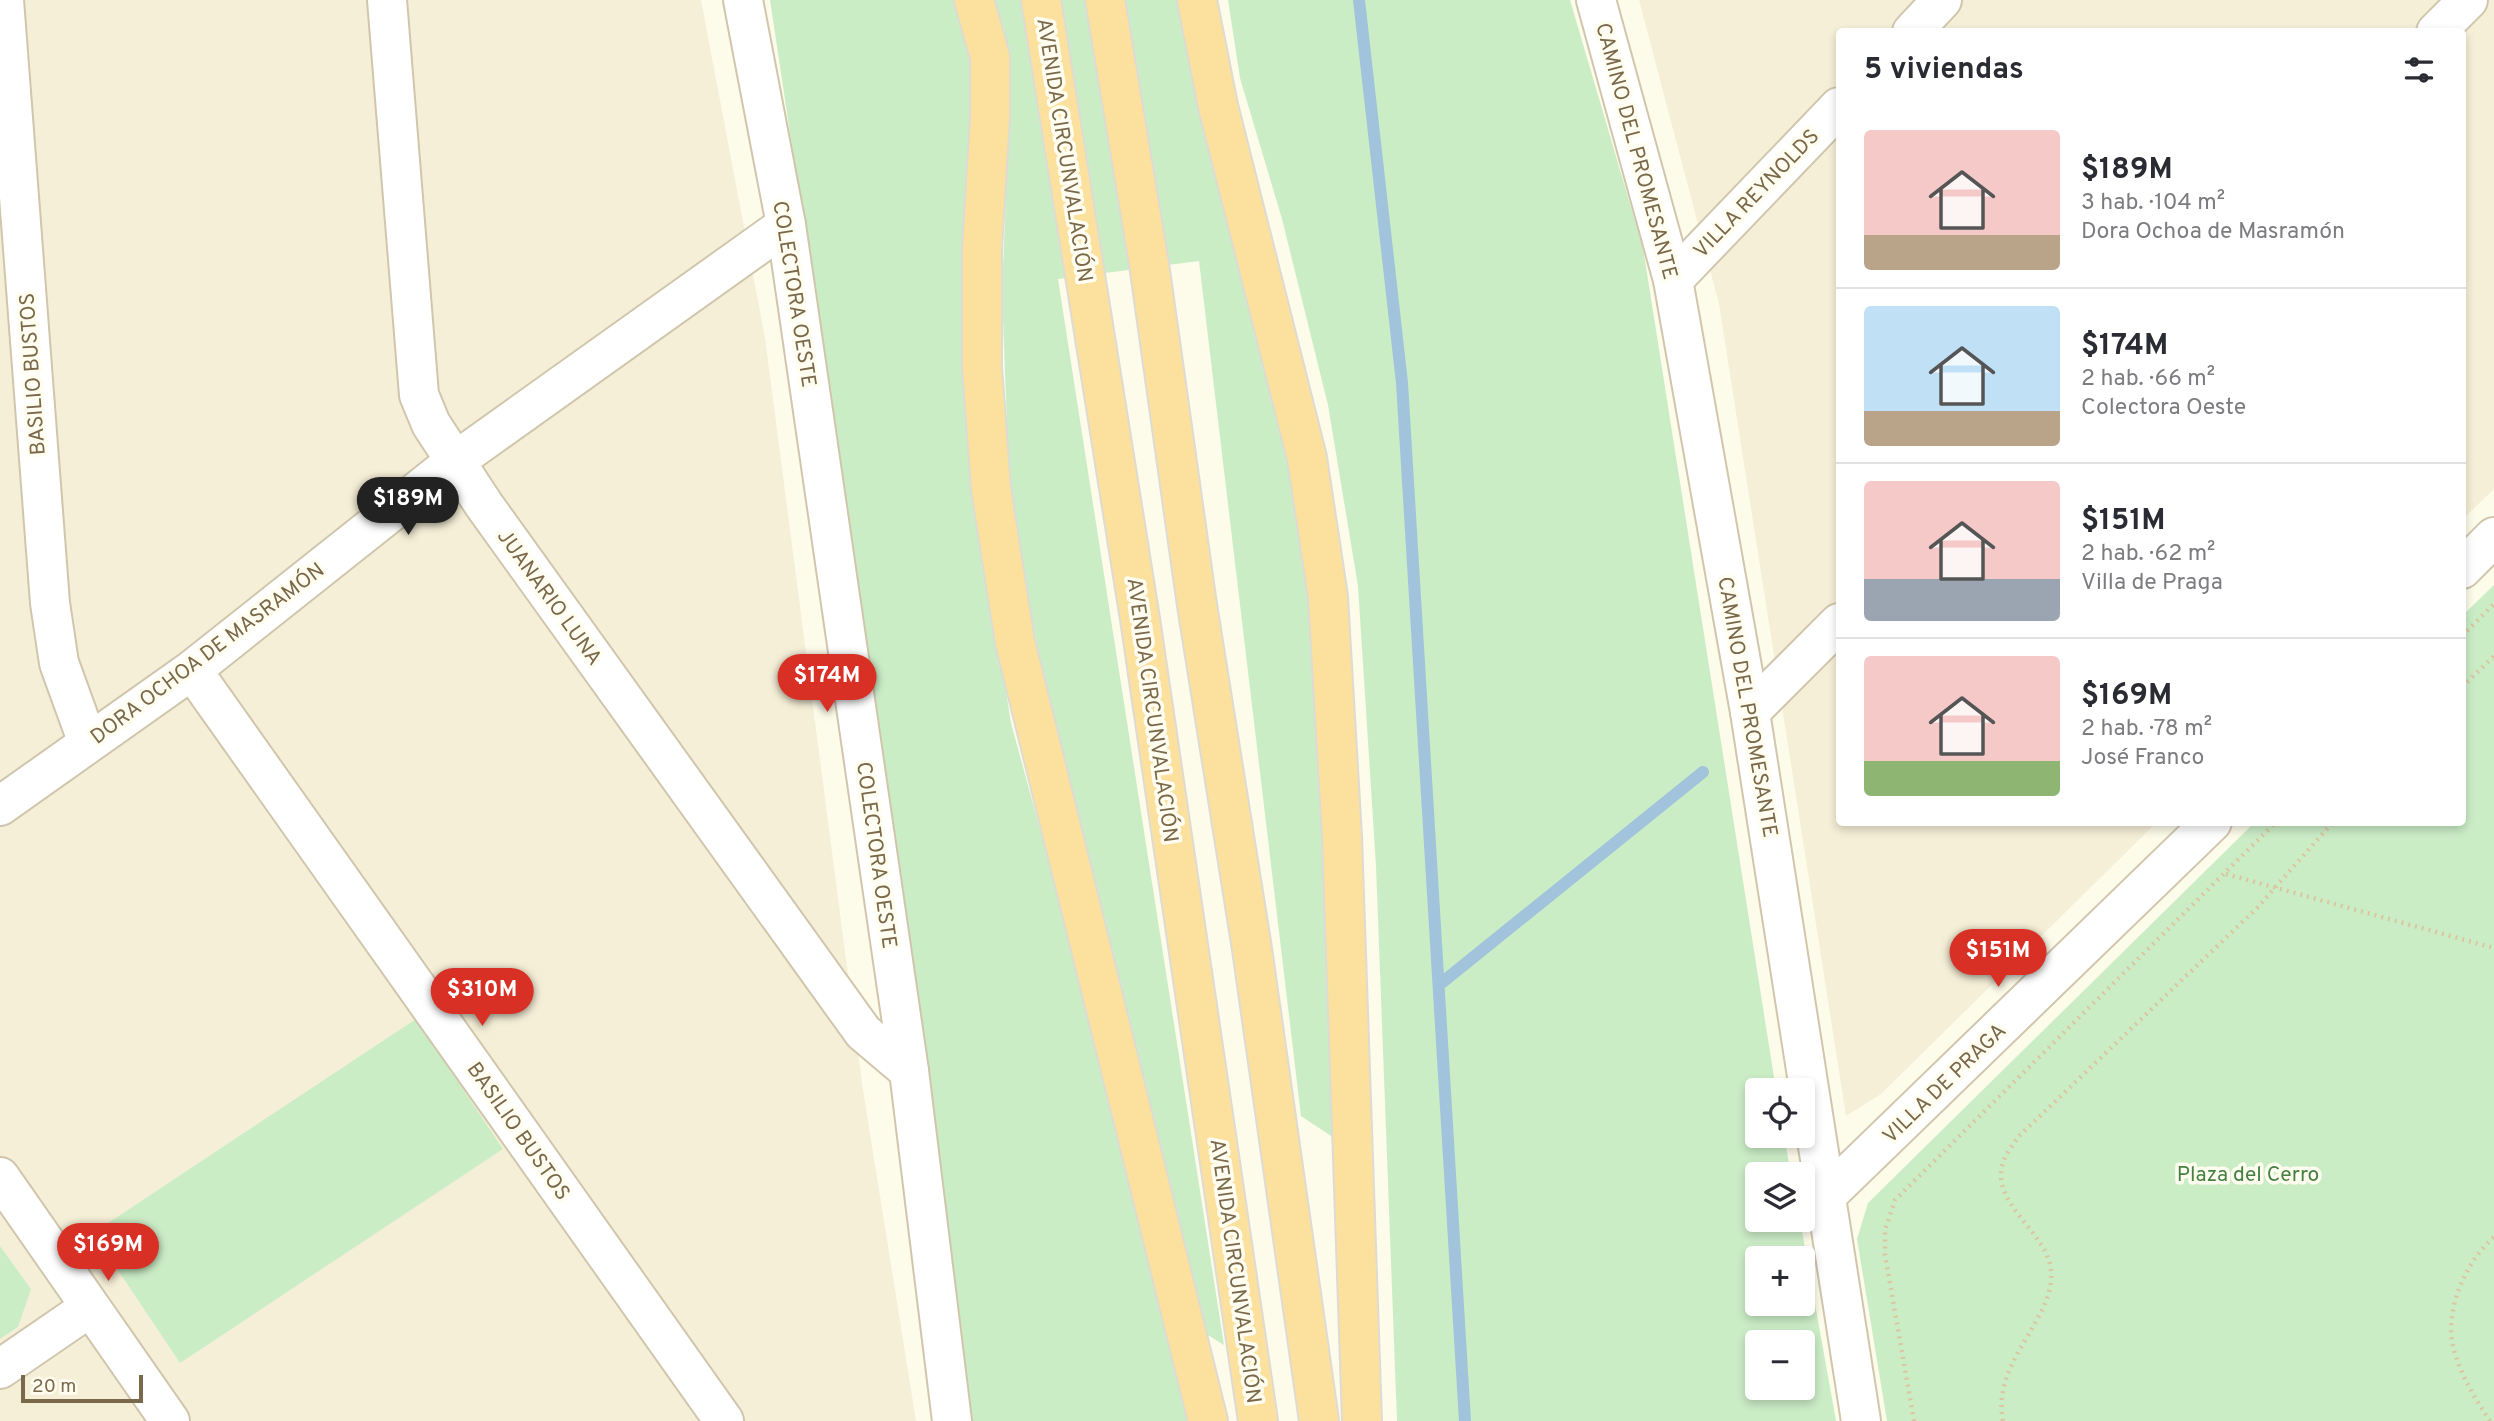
<!DOCTYPE html>
<html lang="es">
<meta charset="utf-8">
<style>
:root{--surface:#fff;--page:#f7f7f7;--text:#2b2b33;--muted:#7c7c81;--line:#e1e1e2;--accent:#d93025}
body{margin:0;font-family:Overpass,sans-serif;background:var(--page);color:var(--text);height:100vh;display:flex;flex-direction:column;font-size:26px;white-space:nowrap}
*{box-sizing:border-box;margin:0}
p{font-size:23px;color:var(--muted)}
.icon{flex:none;width:38px;height:38px;fill:none;stroke:currentColor;stroke-width:2;stroke-linecap:round;stroke-linejoin:round}
.map{position:relative;flex:1;overflow:hidden}
.side{position:absolute;left:1836px;top:28px;width:630px;height:798px;display:flex;flex-direction:column;background:var(--surface);border-radius:7px;box-shadow:0 4px 10px #0003}
.side>*{flex:none}
.tools{position:absolute;left:1745px;top:1078px;display:grid;gap:14px}
.tools a{display:grid;place-items:center;width:70px;height:70px;border-radius:7px;background:var(--surface);box-shadow:0 4px 10px #0003;font-size:35px}
.scale{position:absolute;left:21px;bottom:18px;width:122px;box-sizing:border-box;padding-left:7px;border:4px solid #7a684a;border-top:0;font-size:19px;line-height:24px;white-space:nowrap;color:#7a684a;-webkit-text-stroke:5px #fffdf0;paint-order:stroke}
.price{position:absolute;translate:-50% -60px;padding:0 16px;border-radius:24px;background:var(--accent);color:#fff;font-size:23px;line-height:46px;filter:drop-shadow(0 2px 4px #0008)}
.price::after{content:'';position:absolute;left:50%;top:42px;width:21px;height:16px;margin-left:-10px;background:inherit;clip-path:polygon(0 0,100% 0,50% 100%)}
.price.on{background:#222;color:#fff}
ul{padding:0;list-style:none}
li{display:flex;align-items:center;gap:21px;height:175px;padding:0 28px}
li+li{border-top:2px solid var(--line)}
li span{display:grid;place-items:center;flex:none;width:196px;height:140px;border-radius:7px;color:#555}
li>.icon{margin-inline-start:auto}
span .icon{width:84px;height:84px;fill:#fffc;stroke-width:1}
li b{font-size:30px}
h2{display:flex;justify-content:space-between;align-items:center;height:84px;padding:0 28px;font-size:30px}
.map>svg:first-child{display:block}
.residential{fill:#f6efd7}
.green{fill:#cbedc6;fill-rule:evenodd}
.lines{fill:none;stroke-linecap:round;stroke-linejoin:round}
.stream{stroke:#a1c3db;stroke-width:12}
.minor-casing{stroke:#d1c6ad;stroke-width:42}
.tertiary-casing{stroke:#d1c6ad;stroke-width:42}
.trunk-casing{stroke:#dfdbd4;stroke-width:42}
.path{stroke:#dac6a1;stroke-width:4.5;stroke-dasharray:2 5;stroke-linecap:butt}
.minor{stroke:#fff;stroke-width:38}
.tertiary{stroke:#fff;stroke-width:38}
.trunk{stroke:#fce19e;stroke-width:38}
.labels{text-anchor:middle;stroke-width:7;stroke-linejoin:round;paint-order:stroke}
.street-label{font-size:21px;fill:#7a684a;stroke:#fffdf0}
.park-label{font-size:21px;fill:#438042;stroke:#fffdf0}
</style>
<div class="map">
<svg width="2494" height="1421" viewBox="0 0 2494 1421">
<rect width="100%" height="100%" fill="#fdfbe9"/>
<!-- residential -->
<path class="residential" d="M0 0H701L765 338 863 1090 916 1421H0Z
M1639 0H2494V489L2462 520V32H1839V822L2156 823 1881 1094 1846 1116 1719 304Z"/>
<!-- green -->
<path class="green" d="M770 0H953L978 45 980 527 1011 723 1082 983 1190 1421H970L889 792Z
M990 0H1182L1313 566 1340 1142 1301 1116 1199 261 1058 279 1224 1345 1198 1329 1036 640 1010 509 1002 292 1010 96 1004 28Z
M1228 0H1570L1643 248 1776 1090H1757V1136H1784L1791 1174H1757V1220H1800L1836 1421H1397L1376 866 1358 586 1328 405 1282 219 1240 78ZM1802 1258V1304H1757V1258ZM1802 1342V1388H1757V1342Z
M2494 585V1421H1887L1857 1239 1868 1203 2254 823 2462 822V616Z
M416 1019 503 1149 180 1363 93 1233Z
M0 1246 31 1289 18 1327 0 1339Z"/>
<g class="lines">
<!-- stream -->
<path class="stream" d="M1359 0 1402 383 1465 1421
M1439 985 1703 772"/>
<!-- minor casing -->
<g class="minor-casing">
<path id="minor" d="M4 0 50 603 59 663 88 743
M387 0 419 395 431 424 484 505 863 1032 909 1071
M1912 32 1942 0
M2436 32 2468 0
M1673 280 1839 107
M2462 569 2494 537
M192 670 724 1421
M1750 712 1839 623
M0 806 192 670 454 462 786 225
M0 1177 170 1421
M1825 1197 2212 822
M0 1369 89 1308"/>
</g>
<!-- tertiary casing -->
<g class="tertiary-casing">
<path id="tertiary" d="M743 0 786 225 909 1071 952 1421
M1596 0 1673 280 1750 712 1861 1421"/>
</g>
<!-- trunk casing -->
<g class="trunk-casing">
<path id="trunk" d="M974 0 990 57V118L982 249V367L991 489 1015 642 1208 1421
M1041 0 1140 619 1258 1421
M1105 0 1149 264 1197 605 1252 949 1319 1421
M1197 0 1218 106 1307 458 1328 597 1342 837 1362 1421"/>
</g>
<!-- path -->
<path class="path" d="M2462 636 2494 604
M2462 687 2494 656
M2226 874 2494 948
M1914 1421 1885 1255V1230L1895 1200 2276 822
M2003 1421C1991 1361 2056 1319 2051 1270 2047 1231 1987 1202 2004 1160 2007 1152 2014 1144 2018 1137L2257 908 2333 822
M2490 1421C2476 1400 2463 1379 2455 1354 2442 1315 2464 1263 2494 1237"/>
<!-- minor -->
<use href="#minor" class="minor"/>
<!-- tertiary -->
<use href="#tertiary" class="tertiary"/>
<!-- trunk -->
<use href="#trunk" class="trunk"/>
</g>
<g class="labels">
<!-- street labels -->
<g class="street-label">
<text transform="translate(1065 150) rotate(81)" y="7">AVENIDA CIRCUNVALACIÓN</text>
<text transform="translate(1637 151) rotate(75)" y="7">CAMINO DEL PROMESANTE</text>
<text transform="translate(1756 193) rotate(-46)" y="7">VILLA REYNOLDS</text>
<text transform="translate(795 294) rotate(81)" y="7">COLECTORA OESTE</text>
<text transform="translate(32 374) rotate(-94)" y="7">BASILIO BUSTOS</text>
<text transform="translate(550 597) rotate(54)" y="7">JUANARIO LUNA</text>
<text transform="translate(207 653) rotate(-37)" y="7">DORA OCHOA DE MASRAMÓN</text>
<text transform="translate(1748 707) rotate(80)" y="7">CAMINO DEL PROMESANTE</text>
<text transform="translate(1153 710) rotate(82)" y="7">AVENIDA CIRCUNVALACIÓN</text>
<text transform="translate(877 855) rotate(82)" y="7">COLECTORA OESTE</text>
<text transform="translate(1944 1083) rotate(-44)" y="7">VILLA DE PRAGA</text>
<text transform="translate(519 1131) rotate(55)" y="7">BASILIO BUSTOS</text>
<text transform="translate(1236 1271) rotate(82)" y="7">AVENIDA CIRCUNVALACIÓN</text>
</g>
<!-- park labels -->
<g class="park-label">
<text x="2248" y="1181">Plaza del Cerro</text>
</g>
</g>
</svg>
<div class="tools">
<a><svg class="icon" aria-label="locate" viewBox="0 0 24 24"><circle cx="12" cy="12" r="6"/><path d="M12 2v4M12 18v4M2 12h4M18 12h4"/></svg></a>
<a><svg class="icon" aria-label="layers" viewBox="0 0 24 24"><path d="M12 4l9 5-9 5-9-5zM3 14l9 5 9-5"/></svg></a>
<a>+</a>
<a>−</a>
</div>
<div class="scale">20 m</div>
<b class="price on" style="left:408px;top:537px">$189M</b>
<b class="price" style="left:827px;top:714px">$174M</b>
<b class="price" style="left:1998px;top:989px">$151M</b>
<b class="price" style="left:482px;top:1028px">$310M</b>
<b class="price" style="left:108px;top:1283px">$169M</b>
<section class="side">
<h2>5 viviendas<svg class="icon" aria-label="filters" viewBox="0 0 24 24"><path d="M4 7h16M4 17h16"/><circle cx="9" cy="7" r="2"/><circle cx="15" cy="17" r="2"/></svg></h2>
<ul>
<li><span style="background:linear-gradient(#f6c9c9 75%,#b9a48a 0)"><svg class="icon" aria-label="home" viewBox="0 0 24 24"><path d="M3 11l9-7 9 7M6 9v11h12V9"/></svg></span><div><b>$189M</b><p>3 hab. · 104 m²</p><p>Dora Ochoa de Masramón</p></div></li>
<li><span style="background:linear-gradient(#bfe0f5 75%,#b9a48a 0)"><svg class="icon" aria-label="home" viewBox="0 0 24 24"><path d="M3 11l9-7 9 7M6 9v11h12V9"/></svg></span><div><b>$174M</b><p>2 hab. · 66 m²</p><p>Colectora Oeste</p></div></li>
<li><span style="background:linear-gradient(#f6c9c9 70%,#9aa5b1 0)"><svg class="icon" aria-label="home" viewBox="0 0 24 24"><path d="M3 11l9-7 9 7M6 9v11h12V9"/></svg></span><div><b>$151M</b><p>2 hab. · 62 m²</p><p>Villa de Praga</p></div></li>
<li><span style="background:linear-gradient(#f6c9c9 75%,#8fb573 0)"><svg class="icon" aria-label="home" viewBox="0 0 24 24"><path d="M3 11l9-7 9 7M6 9v11h12V9"/></svg></span><div><b>$169M</b><p>2 hab. · 78 m²</p><p>José Franco</p></div></li>
</ul>
</section>
</div>
